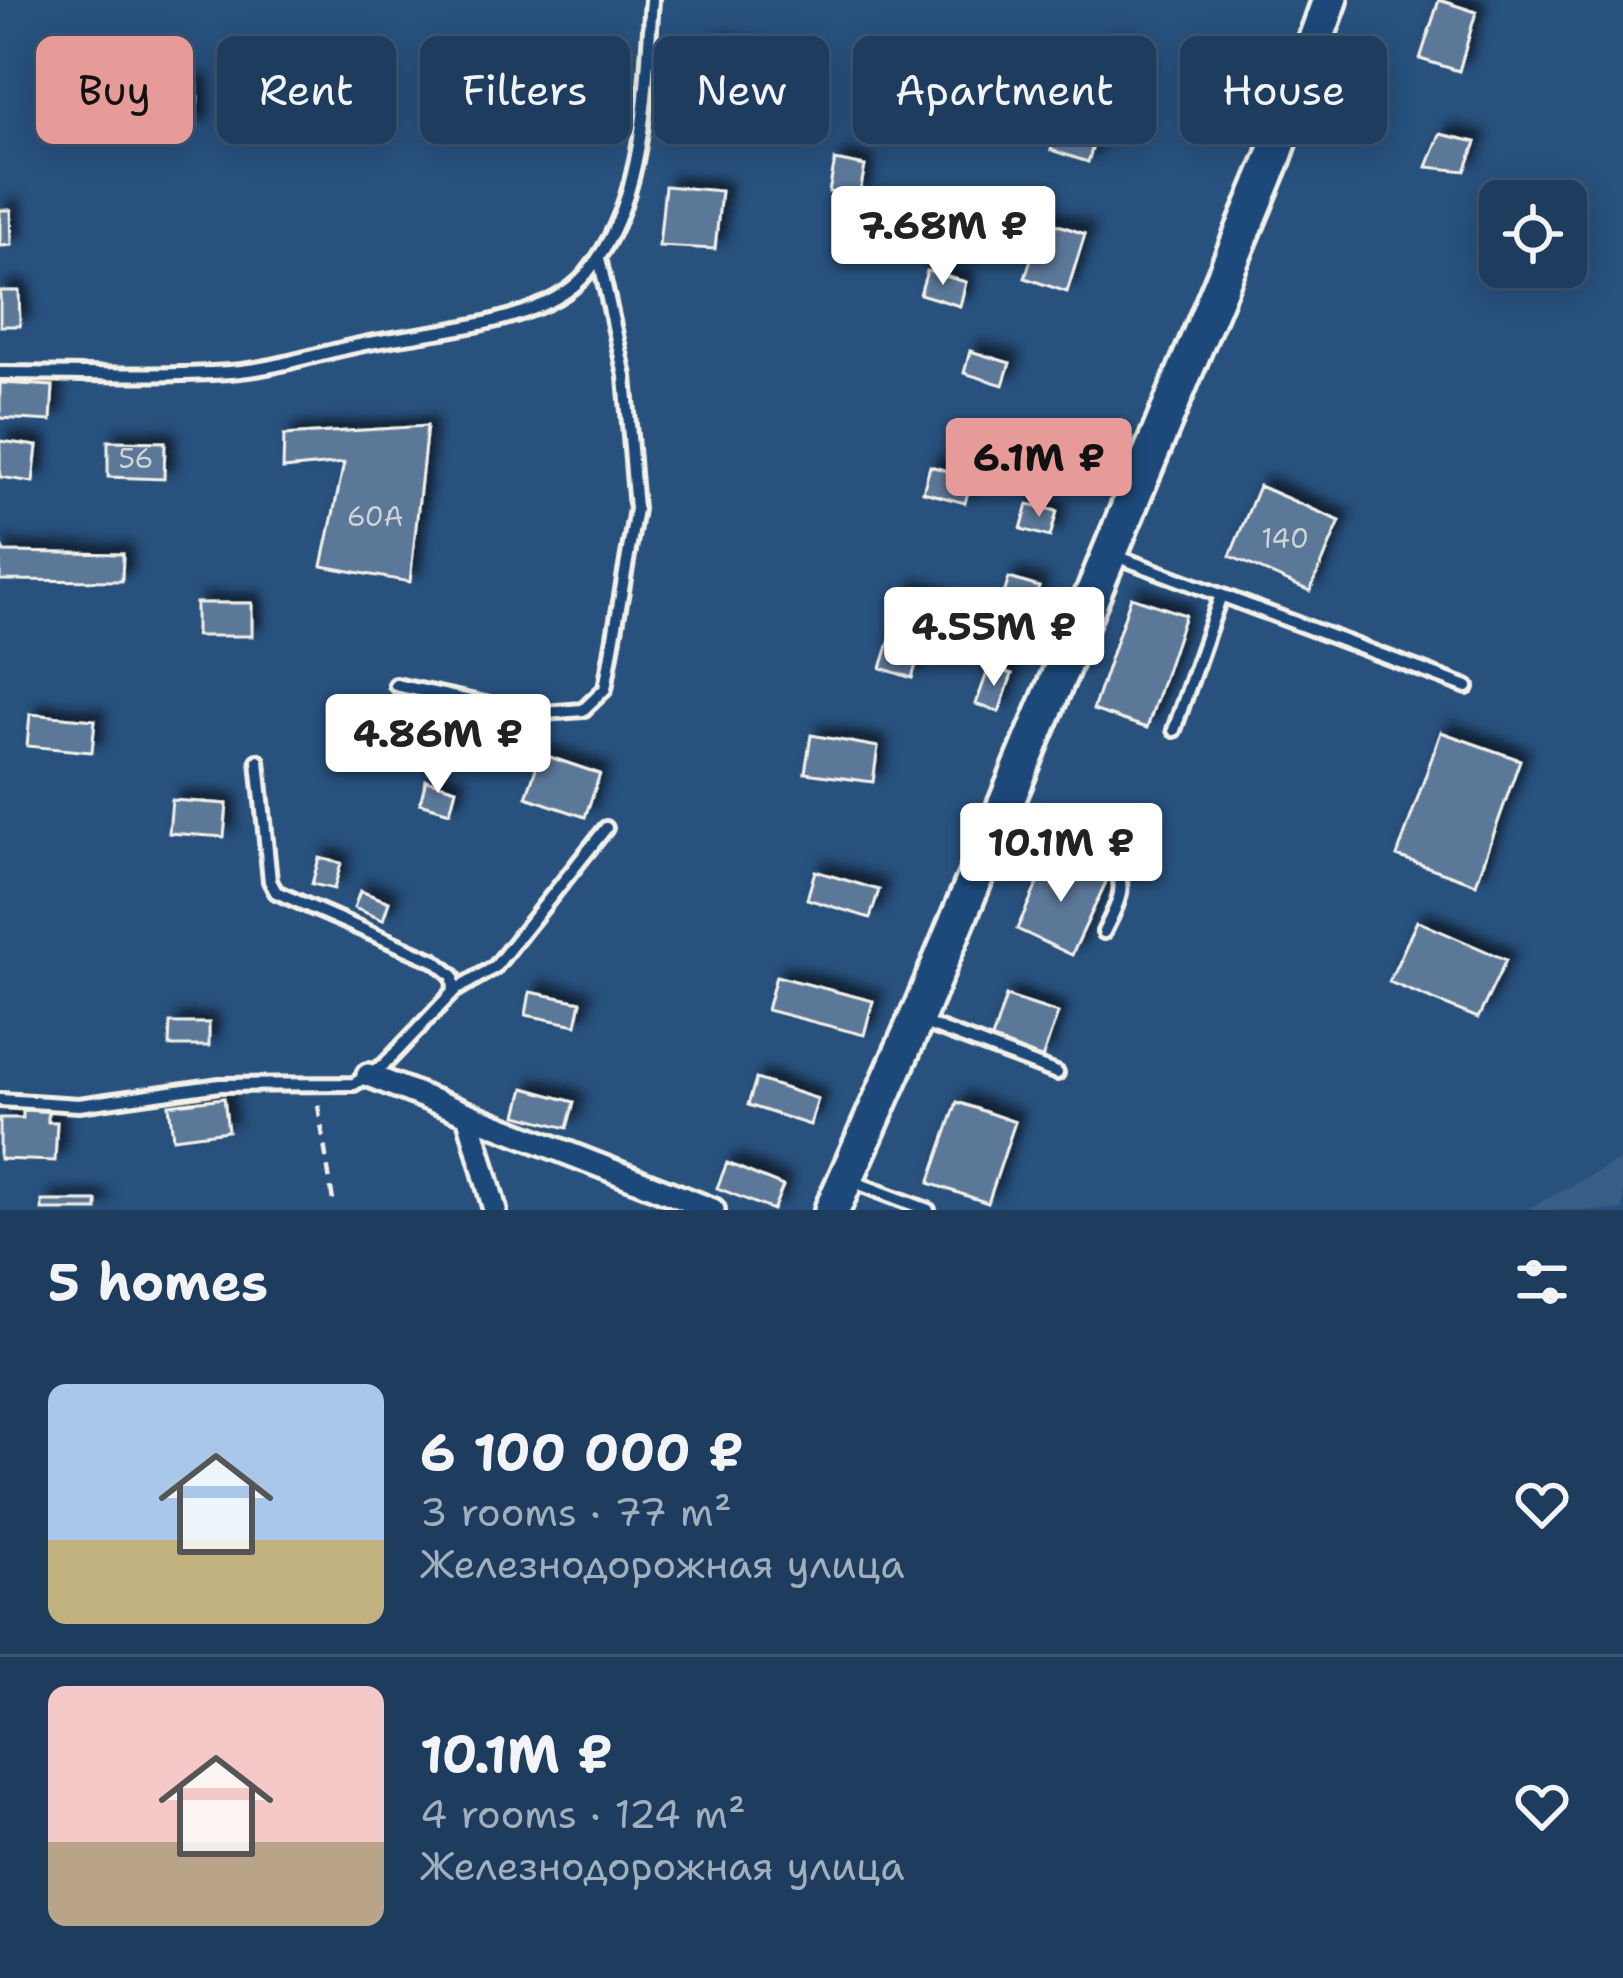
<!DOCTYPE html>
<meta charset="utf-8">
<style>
:root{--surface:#1e3d5e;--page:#2b4867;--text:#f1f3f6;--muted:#a1aebc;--line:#3c5673;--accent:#e69b98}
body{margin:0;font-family:"Shantell Sans",sans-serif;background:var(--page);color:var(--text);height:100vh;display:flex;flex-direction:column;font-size:45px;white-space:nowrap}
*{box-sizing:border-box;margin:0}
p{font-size:39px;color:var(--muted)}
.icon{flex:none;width:66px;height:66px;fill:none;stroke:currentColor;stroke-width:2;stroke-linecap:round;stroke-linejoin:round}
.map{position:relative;height:1210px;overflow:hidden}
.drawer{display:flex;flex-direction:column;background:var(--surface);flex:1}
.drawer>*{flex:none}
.banner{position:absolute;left:36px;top:36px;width:1551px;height:108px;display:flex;gap:24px}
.fabs{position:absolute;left:1479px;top:180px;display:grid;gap:24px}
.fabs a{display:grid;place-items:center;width:108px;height:108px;border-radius:18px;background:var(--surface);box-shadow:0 6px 30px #0003,0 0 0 3px var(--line);font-size:60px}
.price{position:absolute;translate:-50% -102px;padding:0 27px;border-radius:12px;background:#fff;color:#222;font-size:39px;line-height:78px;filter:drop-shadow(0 3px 6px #0008)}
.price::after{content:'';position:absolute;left:50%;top:72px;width:36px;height:27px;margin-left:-18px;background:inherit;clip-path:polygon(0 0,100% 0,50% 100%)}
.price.selected{background:var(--accent);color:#111}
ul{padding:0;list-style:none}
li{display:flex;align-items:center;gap:36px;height:300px;padding:0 48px}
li+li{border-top:3px solid var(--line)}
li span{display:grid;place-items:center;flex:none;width:336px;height:240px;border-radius:18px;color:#555}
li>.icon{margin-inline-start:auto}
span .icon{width:144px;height:144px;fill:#fffc;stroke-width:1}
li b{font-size:51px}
h2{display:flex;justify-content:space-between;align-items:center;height:144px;padding:0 48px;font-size:51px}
.tag{padding:0 42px;border-radius:18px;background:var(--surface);box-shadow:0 6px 30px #0003,0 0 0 3px var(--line);font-size:42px;line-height:108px}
.tag.selected{background:var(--accent);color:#111}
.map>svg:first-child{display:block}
.built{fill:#375d86}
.building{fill:#5b7899;stroke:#f4f1e8;stroke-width:3;filter:url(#shadow)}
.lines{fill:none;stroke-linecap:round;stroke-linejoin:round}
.lane-casing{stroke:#f4f1e8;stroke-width:20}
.street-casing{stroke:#f4f1e8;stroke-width:30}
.secondary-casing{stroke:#f4f1e8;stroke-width:42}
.path{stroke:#f4f1e8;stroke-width:4.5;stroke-dasharray:12 9;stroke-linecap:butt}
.lane{stroke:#1f4a7a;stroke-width:10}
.street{stroke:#1f4a7a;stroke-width:21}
.secondary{stroke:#1f4a7a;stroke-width:33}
.labels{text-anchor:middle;stroke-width:9;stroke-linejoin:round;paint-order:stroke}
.number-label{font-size:27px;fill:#ced3d4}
</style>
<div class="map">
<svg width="1623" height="1210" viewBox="0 0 1623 1210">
<defs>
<filter id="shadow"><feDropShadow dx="9" dy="-9" stdDeviation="6" flood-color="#0009"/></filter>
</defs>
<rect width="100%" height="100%" fill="#28517e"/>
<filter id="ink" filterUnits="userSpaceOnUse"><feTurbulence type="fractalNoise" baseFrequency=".00833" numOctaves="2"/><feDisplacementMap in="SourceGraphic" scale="24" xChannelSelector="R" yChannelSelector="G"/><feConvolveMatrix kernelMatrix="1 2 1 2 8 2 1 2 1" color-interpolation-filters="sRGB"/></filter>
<g filter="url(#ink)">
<!-- built -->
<path class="built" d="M1623 1158V1210H1526Z"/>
<!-- building -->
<path class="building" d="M1439 0 1476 12 1459 71 1420 59Z
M1108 43 1143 54 1130 92 1096 81Z
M711 44 754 54 745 96 702 87Z
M198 85 197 127 149 133V86Z
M1060 121 1097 133 1088 162 1051 150Z
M1440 134 1476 142 1465 171 1427 167Z
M835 160 865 166 859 197 829 192Z
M665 186 721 191 715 249 659 246Z
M0 210H11L12 245 0 246Z
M1043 220 1085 234 1067 292 1025 278Z
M927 271 966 282 960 306 920 294Z
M0 291H19L20 326H0Z
M970 351 1010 363 1003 385 964 373Z
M0 383 53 386 51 421 0 418Z
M427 426 410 582 322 566 344 463 283 469 284 435Z
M0 441 37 446 33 482 0 477Z
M108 441 165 442 164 479 108 477Z
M930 466 972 478 965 503 923 492Z
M1259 486 1340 521 1310 591 1230 556Z
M1028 504 1057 511 1050 537 1021 529Z
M0 543 4 552 123 554 122 581 0 580Z
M1009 578 1039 587 1022 645 991 636Z
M906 589 936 599 912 678 881 668Z
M1131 597 1185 615 1147 728 1093 710Z
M196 603H252V636H196Z
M989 667 1012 674 999 712 976 704Z
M30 714 95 720 92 752 27 746Z
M1441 732 1520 760 1476 884 1397 856Z
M811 735 878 747 873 782 805 773Z
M541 754 600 774 585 817 526 797Z
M426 780 456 789 450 812 420 803Z
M172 800 227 804 224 837 169 833Z
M1050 856 1106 882 1072 955 1017 929Z
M319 858 341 863 334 889 312 884Z
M815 871 879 890 870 918 807 899Z
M360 891 389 902 383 920 354 908Z
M1417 921 1506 960 1478 1018 1389 982Z
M776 976 873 1001 864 1035 767 1010Z
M530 992 581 1002 576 1025 526 1015Z
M1006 996 1058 1013 1042 1059 991 1042Z
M170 1023H209V1046H169Z
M756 1079 818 1099 810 1125 748 1105Z
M524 1088 574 1102 567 1128 517 1115Z
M224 1098 228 1131 173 1138 169 1105Z
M957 1102 1015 1122 988 1203 929 1183Z
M23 1110 48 1111V1122H57L55 1161 0 1159V1118H23Z
M727 1163 783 1186 773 1210 717 1188Z
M42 1201H97V1210H42Z"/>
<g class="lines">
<!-- lane casing -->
<g class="lane-casing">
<path id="lane" d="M0 373C76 373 154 377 230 372 276 369 318 353 364 344 427 331 544 326 587 273 647 200 645 89 652 0
M1116 556 1467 687
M396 685 531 714 583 710 605 689 636 509 625 376 599 258
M1174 730 1221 595
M1007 811 1111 860C1130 886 1117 905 1104 932
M454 991 495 967 606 828
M919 1021 1057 1073
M0 1100 79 1105 220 1085 354 1084 384 1065 454 991 453 976 435 961 276 892 270 881 258 761
M849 1180 928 1210"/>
</g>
<!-- street casing -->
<g class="street-casing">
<path id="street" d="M368 1075 713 1210
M468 1114 495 1210"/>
</g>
<!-- secondary casing -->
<g class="secondary-casing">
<path id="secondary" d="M832 1210 922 1006 1273 159 1330 0"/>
</g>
<!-- path -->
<path class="path" d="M318 1105 333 1201"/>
<!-- lane -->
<use href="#lane" class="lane"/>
<!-- street -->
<use href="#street" class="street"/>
<!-- secondary -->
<use href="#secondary" class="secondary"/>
</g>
</g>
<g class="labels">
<!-- number labels -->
<g class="number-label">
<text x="136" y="468">56</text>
<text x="375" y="526">60А</text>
<text x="1285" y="548">140</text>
</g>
</g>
</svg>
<div class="fabs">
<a><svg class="icon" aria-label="locate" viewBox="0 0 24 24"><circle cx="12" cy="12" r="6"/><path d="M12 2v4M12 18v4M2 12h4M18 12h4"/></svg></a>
</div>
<b class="price" style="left:943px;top:288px">7.68M ₽</b>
<b class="price selected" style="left:1039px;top:520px">6.1M ₽</b>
<b class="price" style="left:994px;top:689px">4.55M ₽</b>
<b class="price" style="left:438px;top:796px">4.86M ₽</b>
<b class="price" style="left:1061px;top:905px">10.1M ₽</b>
<div class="banner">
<a class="tag selected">Buy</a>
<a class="tag">Rent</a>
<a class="tag">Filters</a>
<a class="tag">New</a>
<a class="tag">Apartment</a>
<a class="tag">House</a>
</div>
</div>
<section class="drawer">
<h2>5 homes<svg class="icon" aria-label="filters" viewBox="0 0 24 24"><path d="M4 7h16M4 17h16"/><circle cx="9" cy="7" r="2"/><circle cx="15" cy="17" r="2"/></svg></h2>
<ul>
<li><span style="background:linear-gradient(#a9c7e8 65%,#c2b280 0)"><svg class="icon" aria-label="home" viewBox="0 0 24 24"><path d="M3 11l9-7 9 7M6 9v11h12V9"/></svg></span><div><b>6 100 000 ₽</b><p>3 rooms · 77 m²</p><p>Железнодорожная улица</p></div><svg class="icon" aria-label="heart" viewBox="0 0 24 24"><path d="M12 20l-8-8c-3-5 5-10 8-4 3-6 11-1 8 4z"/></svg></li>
<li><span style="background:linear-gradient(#f6c9c9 65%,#b9a48a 0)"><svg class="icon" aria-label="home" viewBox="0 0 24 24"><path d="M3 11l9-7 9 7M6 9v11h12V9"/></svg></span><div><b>10.1M ₽</b><p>4 rooms · 124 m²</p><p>Железнодорожная улица</p></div><svg class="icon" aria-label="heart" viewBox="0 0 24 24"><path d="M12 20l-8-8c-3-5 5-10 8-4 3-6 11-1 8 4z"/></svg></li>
</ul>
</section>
